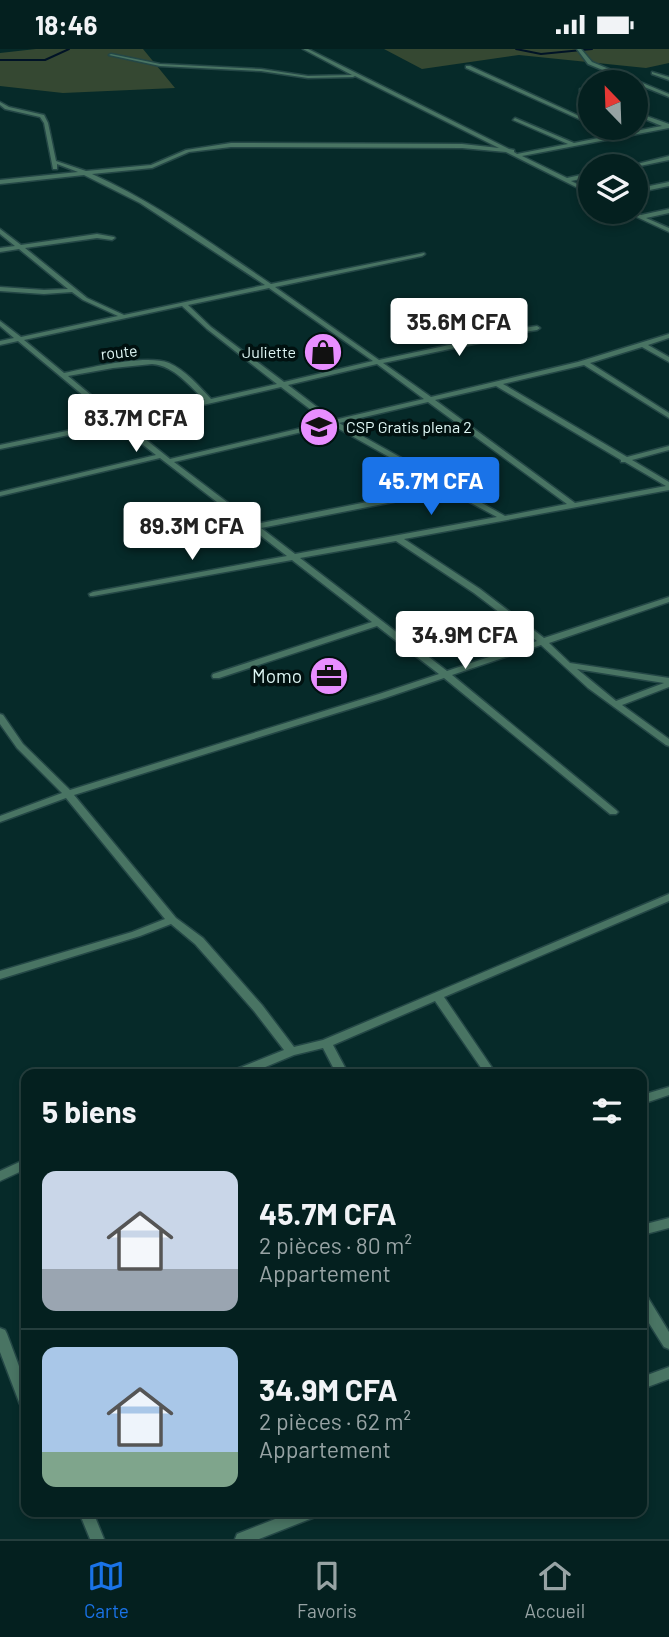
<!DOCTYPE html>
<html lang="fr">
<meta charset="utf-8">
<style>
:root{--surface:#04201f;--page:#0d2828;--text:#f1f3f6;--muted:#97a3a4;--line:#253e3d;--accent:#1a73e8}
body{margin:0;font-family:Barlow,sans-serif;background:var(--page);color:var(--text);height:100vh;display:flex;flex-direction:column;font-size:26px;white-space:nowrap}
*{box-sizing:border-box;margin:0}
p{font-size:23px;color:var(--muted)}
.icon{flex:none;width:38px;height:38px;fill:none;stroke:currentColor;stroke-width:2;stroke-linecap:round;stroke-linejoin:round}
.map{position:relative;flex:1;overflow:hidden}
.panel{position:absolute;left:21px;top:1020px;width:626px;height:448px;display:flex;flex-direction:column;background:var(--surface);border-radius:14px;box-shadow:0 4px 10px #0003,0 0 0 2px var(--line)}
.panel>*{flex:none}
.needle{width:46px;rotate:337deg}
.tools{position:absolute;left:578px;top:21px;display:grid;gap:14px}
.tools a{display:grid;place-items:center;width:70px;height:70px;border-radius:50%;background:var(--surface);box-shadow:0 4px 10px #0003,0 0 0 2px var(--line);font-size:35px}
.price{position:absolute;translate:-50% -60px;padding:0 16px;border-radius:7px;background:#fff;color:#222;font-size:23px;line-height:46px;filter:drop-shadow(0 2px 4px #0008)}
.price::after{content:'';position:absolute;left:50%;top:42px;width:21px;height:16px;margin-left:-10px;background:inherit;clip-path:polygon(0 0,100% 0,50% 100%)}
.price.current{background:var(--accent);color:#fff}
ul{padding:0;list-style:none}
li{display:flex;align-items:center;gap:21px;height:175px;padding:0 21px}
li+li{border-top:2px solid var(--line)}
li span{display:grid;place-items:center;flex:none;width:196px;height:140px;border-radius:14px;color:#555}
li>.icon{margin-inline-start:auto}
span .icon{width:84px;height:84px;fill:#fffc;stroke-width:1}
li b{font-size:30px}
h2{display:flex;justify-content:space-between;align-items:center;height:84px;padding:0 21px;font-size:30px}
.status{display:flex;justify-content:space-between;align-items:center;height:49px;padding:0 35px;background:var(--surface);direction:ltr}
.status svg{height:19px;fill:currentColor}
.tab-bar{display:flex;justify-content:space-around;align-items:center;height:98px;border-top:2px solid var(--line);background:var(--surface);font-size:19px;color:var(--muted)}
.tab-bar a{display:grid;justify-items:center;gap:4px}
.tab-bar .current{color:var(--accent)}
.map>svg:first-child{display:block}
.green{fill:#354832}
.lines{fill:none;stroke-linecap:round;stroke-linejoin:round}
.stream{stroke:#001326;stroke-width:2}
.minor-casing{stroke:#244746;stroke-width:3}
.minor{fill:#497463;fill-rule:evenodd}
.labels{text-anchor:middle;stroke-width:7;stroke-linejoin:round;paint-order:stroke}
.far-street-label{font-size:16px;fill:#dff7f5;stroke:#011110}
.far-poi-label{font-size:16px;fill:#dff7f5;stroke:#011110;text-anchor:end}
.poi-label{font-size:19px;fill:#dff7f5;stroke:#011110;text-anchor:end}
</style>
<div class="status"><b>18:46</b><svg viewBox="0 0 49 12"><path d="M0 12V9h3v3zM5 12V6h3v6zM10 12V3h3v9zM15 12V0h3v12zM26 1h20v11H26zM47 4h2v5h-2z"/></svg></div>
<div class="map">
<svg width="669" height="1490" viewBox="0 0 669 1490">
<rect width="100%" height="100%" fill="#062a29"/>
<!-- green -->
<path class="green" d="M36 0H143L175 39 63 44 0 37V4Z
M384 0H669V14L646 19 519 6 422 20Z"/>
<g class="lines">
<!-- stream -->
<path class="stream" d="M516 0 541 5 592 0
M0 11H45L69 0"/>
<!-- minor casing -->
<g class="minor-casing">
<path id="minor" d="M303 0H308L509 100 514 101V103L517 105 568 95 513 71 515 69 574 94 613 86 599 79H605L619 85 662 77 635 66V63L669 75V79L522 107 567 129 590 124V128L571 132 590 141V145L506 103 462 99 231 98 189 103 152 119 92 125C155 153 213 196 271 235L424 204 425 205 422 207 275 238 379 311 482 289 509 281 537 277 540 279 537 281 510 285 483 293 383 314 431 348 578 313 669 285V289L648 296 669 308V313L642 298 590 314 669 364V369L584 316 503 335 627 408 669 397V401L632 411 669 433V441L404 490 480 540 544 589 669 548V553L549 594 570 614 669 629V638L622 656 669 690V697L666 696 588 639 541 596 452 626 616 761 618 763 616 765H610L444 629 385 649 74 746 176 869 203 889 262 956 294 998 323 991 669 845V852L444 948 497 1026H486L435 952 333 996 349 1026H337L323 999 294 1006 246 1026H228L229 1023 284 1001 254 962 195 895 171 875 140 887 0 930V922L132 883 165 870 66 749 0 773V767L62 744 17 699 0 675V665L3 666 23 695 70 741 379 645 439 625 377 577 219 629H213L212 627 213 625 372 573 292 511 93 547H90L89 545 93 543 287 507 160 409 0 447V443L156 406 118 376 0 400V396L114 372 18 292 0 296V292L14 289 0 277V272L21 288 118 267 83 251 72 243 44 245 0 242V238L44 241 68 240 19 200 0 203V199L15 197 0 185V180L21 196 97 185 114 188 115 189 112 191 97 189 25 199 87 249 124 266 265 236 140 154 84 126 0 135V131L78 123 57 115V120H53L44 74 40 68 5 60 0 56V53L9 58 44 66 48 74 56 112 86 122 151 116 186 101 231 94 462 95 499 99 355 27 353 28 308 29 261 22 160 17 109 6 111 5 160 15 261 20 308 27 352 26ZM269 239 373 312 284 333 211 278 188 256ZM182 257 207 280 277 335 211 350C199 337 185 321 169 314 145 305 90 319 64 324L24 291ZM152 315C175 317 189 337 205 351L121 371 68 327 113 319ZM377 315 424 350 334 371 288 336ZM496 337 621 411V413H625L666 437 575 454 435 351ZM281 338 327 373 170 410 125 374ZM428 353 567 455 505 467 339 374ZM332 376 443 438 256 475 174 413ZM449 442 497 468 295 505 261 479ZM396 492 474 544 537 592 447 622 300 509ZM577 620 664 634 616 652Z
M577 0H581L592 13 669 45V48L588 15Z
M466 17H470L590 72V75L466 19Z
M652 23 669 28V31L652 25Z
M580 40 590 42V45L580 42Z
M669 107V111L635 118 629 117Z
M669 133V137L635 144V140Z
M669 160V164L646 169 669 179V183L626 163H633L641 166Z
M669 1038V1046L642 1055V1046Z
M26 1110V1120L0 1132V1122Z
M669 1169V1179L642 1186V1176Z
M642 1246 647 1247 669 1283V1300L664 1298 642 1263Z
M0 1279 5 1281 7 1285 26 1336V1359L21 1357 19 1353 0 1303Z
M669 1318V1330L642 1340V1328Z
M79 1463H93L104 1490H90Z
M293 1463H317L315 1468 259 1490H235L237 1485Z"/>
</g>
<!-- minor -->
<use href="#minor" class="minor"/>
</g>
<!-- icons -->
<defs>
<g id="shop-disc" transform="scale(2.0125)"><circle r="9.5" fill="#e88eff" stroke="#011110"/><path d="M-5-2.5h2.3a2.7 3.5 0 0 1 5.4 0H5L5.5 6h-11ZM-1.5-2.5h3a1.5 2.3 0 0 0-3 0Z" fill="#111"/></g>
<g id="school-disc" transform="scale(2.0125)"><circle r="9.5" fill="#e88eff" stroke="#011110"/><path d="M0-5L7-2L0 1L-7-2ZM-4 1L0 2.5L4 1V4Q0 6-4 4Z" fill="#111"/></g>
<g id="office-disc" transform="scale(2.0125)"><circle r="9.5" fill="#e88eff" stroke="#011110"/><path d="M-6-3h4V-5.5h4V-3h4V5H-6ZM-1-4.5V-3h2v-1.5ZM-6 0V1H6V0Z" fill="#111"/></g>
</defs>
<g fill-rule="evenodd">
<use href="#shop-disc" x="323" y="303"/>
<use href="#school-disc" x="319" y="378"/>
<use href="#office-disc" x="329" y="627"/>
</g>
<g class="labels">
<!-- far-street labels -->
<g class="far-street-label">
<text transform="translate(119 303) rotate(-6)" y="6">route</text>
</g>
<!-- far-poi labels -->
<g class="far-poi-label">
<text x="296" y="309">Juliette</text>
<text x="346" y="384" text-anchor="start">CSP Gratis plena 2</text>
</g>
<!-- poi labels -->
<g class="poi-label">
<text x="302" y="634">Momo</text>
</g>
</g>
</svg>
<div class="tools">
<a><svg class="needle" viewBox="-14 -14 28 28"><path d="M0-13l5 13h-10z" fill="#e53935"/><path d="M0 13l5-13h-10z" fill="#97a3a4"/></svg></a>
<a><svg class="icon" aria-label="layers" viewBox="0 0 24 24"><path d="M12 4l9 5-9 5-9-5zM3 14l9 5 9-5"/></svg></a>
</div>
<b class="price" style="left:459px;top:309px">35.6M CFA</b>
<b class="price" style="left:136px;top:405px">83.7M CFA</b>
<b class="price current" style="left:431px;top:468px">45.7M CFA</b>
<b class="price" style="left:192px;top:513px">89.3M CFA</b>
<b class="price" style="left:465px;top:622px">34.9M CFA</b>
<section class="panel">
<h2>5 biens<svg class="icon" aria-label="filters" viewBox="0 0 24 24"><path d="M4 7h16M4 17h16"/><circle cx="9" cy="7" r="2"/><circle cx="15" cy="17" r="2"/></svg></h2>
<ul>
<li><span style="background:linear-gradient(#c9d6e8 70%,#9aa5b1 0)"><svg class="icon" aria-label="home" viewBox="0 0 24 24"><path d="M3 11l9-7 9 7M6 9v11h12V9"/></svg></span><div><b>45.7M CFA</b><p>2 pièces · 80 m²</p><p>Appartement</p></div></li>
<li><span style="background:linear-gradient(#a9c7e8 75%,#7fa58c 0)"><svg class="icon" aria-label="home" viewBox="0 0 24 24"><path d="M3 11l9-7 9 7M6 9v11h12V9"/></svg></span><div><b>34.9M CFA</b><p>2 pièces · 62 m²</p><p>Appartement</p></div></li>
</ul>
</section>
</div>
<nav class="tab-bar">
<a class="current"><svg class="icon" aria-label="map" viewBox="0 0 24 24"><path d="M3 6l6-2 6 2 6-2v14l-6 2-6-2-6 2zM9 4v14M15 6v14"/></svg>Carte</a>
<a><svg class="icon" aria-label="saved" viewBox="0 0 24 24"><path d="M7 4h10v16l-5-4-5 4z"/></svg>Favoris</a>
<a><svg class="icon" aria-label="home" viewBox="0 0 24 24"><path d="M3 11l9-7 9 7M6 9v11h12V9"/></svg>Accueil</a>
</nav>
